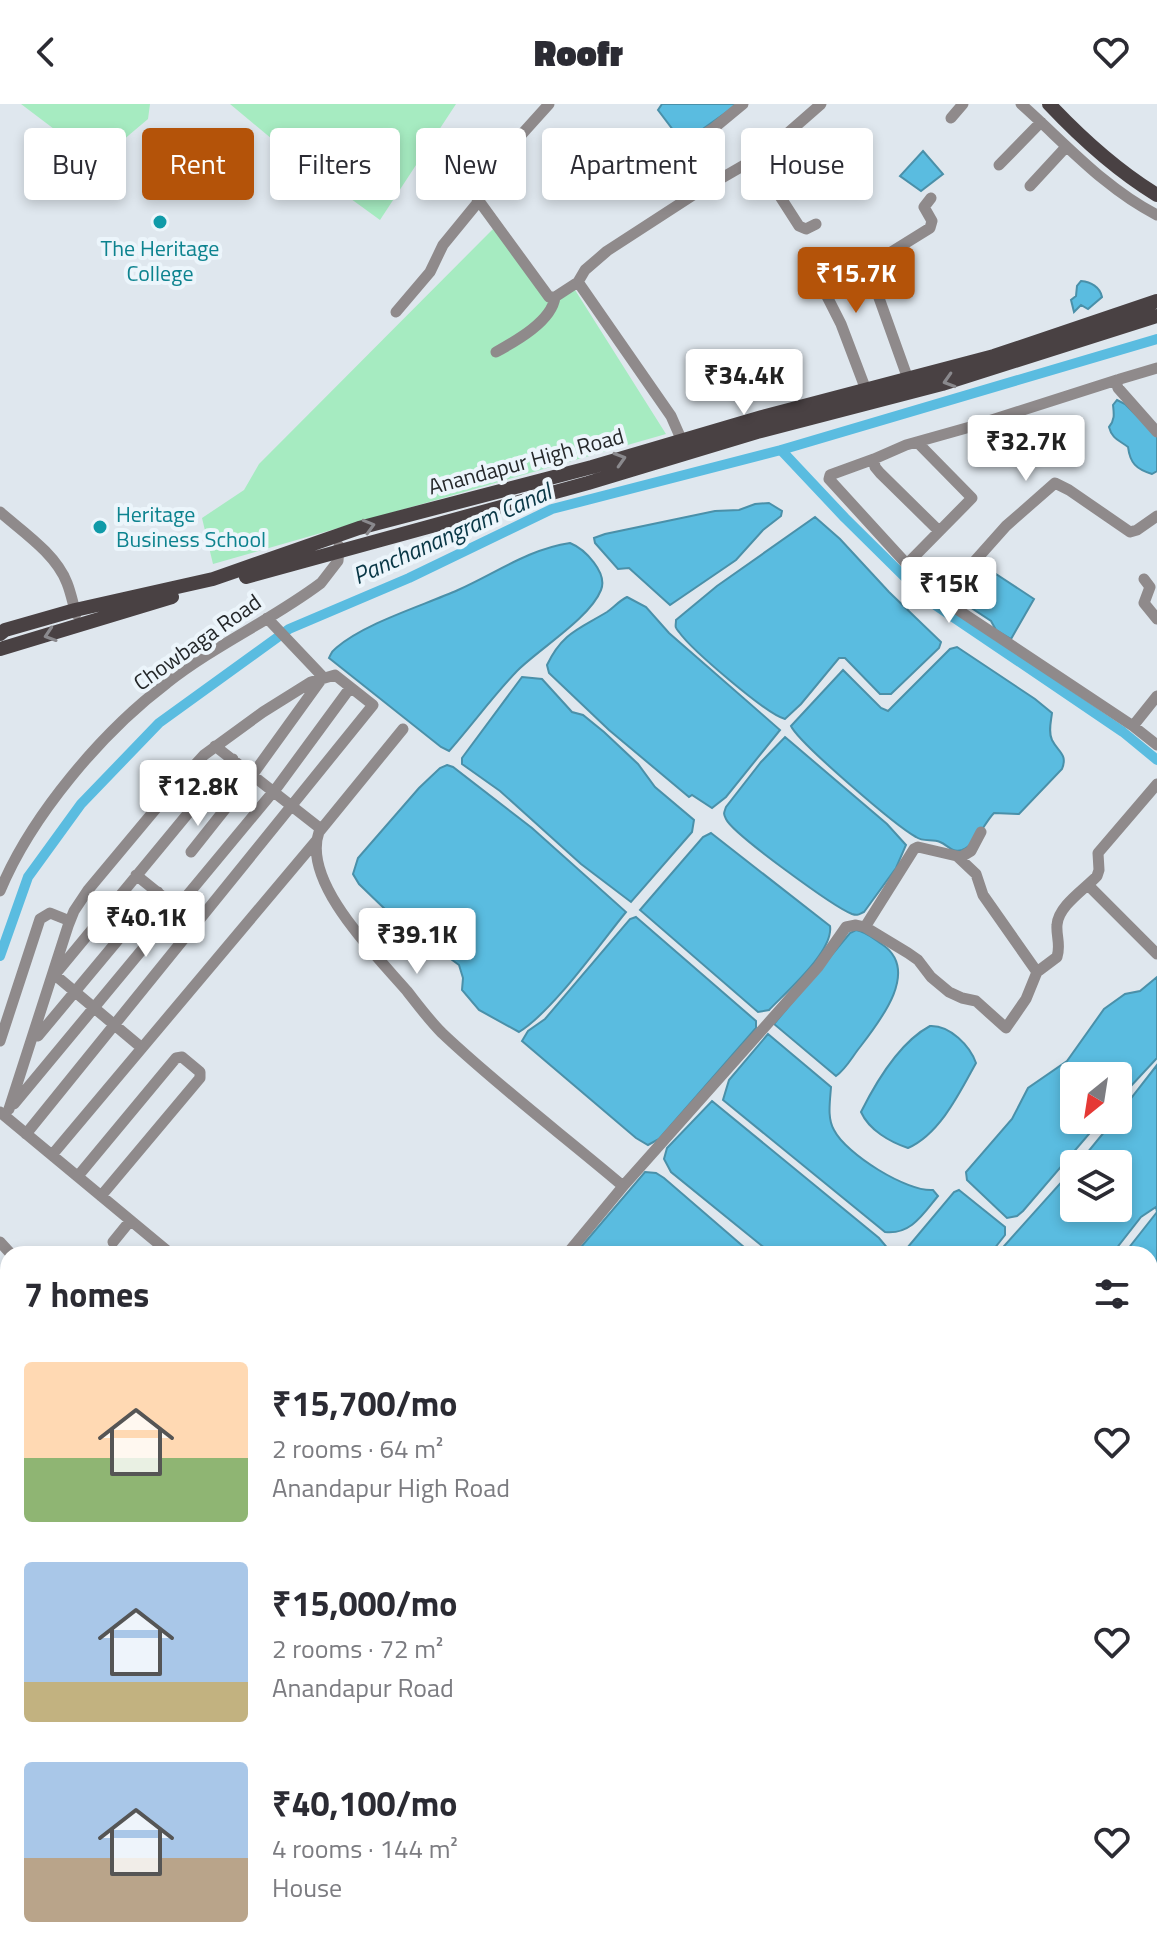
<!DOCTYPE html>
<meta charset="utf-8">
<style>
:root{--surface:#fff;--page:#f7f7f7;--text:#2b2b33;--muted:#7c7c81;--accent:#b45309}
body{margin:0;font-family:"Titillium Web",sans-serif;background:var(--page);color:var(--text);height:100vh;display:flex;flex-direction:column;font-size:30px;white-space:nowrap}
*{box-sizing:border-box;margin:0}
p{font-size:26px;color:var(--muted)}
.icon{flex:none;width:44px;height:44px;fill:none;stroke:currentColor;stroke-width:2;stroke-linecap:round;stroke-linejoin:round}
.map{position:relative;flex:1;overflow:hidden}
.side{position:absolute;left:0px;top:1142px;width:1158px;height:714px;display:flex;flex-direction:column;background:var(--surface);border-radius:24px 24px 0 0;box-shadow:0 4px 12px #0003}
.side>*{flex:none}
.top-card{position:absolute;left:24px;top:24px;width:1110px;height:72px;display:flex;gap:16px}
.needle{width:52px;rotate:210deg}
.controls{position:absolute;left:1060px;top:958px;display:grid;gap:16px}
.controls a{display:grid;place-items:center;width:72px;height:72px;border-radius:8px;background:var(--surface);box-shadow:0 4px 12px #0003;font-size:40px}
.price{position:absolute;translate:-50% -68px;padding:0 18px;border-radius:8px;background:#fff;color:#222;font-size:26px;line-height:52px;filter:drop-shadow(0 2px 4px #0008)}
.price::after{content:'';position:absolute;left:50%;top:48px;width:24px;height:18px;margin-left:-12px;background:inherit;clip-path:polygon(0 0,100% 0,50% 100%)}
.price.current{background:var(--accent);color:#fff}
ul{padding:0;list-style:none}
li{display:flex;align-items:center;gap:24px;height:200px;padding:0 24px}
li span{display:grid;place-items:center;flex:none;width:224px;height:160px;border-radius:8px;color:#555}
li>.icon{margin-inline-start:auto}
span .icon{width:96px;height:96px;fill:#fffc;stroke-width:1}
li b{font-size:34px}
h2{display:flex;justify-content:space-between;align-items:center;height:96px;padding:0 24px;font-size:34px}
.chip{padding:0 28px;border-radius:8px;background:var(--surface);box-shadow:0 4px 12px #0003;font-size:28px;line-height:72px}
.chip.current{background:var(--accent);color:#fff}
header{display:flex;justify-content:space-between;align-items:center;height:104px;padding:0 24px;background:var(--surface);font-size:36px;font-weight:800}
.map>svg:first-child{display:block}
.green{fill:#a6ebc1}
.water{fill:#5abce0;stroke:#4a90a9;stroke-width:2}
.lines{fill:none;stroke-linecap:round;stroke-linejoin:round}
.canal{stroke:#5abce0;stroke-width:10}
.minor{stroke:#8f8a8b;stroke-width:11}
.major{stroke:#494143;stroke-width:14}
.oneway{stroke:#8a898d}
.culture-dot{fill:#0f9aa8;stroke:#ecf5fb;stroke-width:3}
.labels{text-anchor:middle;stroke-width:8;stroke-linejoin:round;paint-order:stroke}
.culture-label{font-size:22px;fill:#0d838f;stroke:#ecf5fb}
.street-label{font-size:22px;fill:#25282a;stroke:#ecf5fb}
.water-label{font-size:24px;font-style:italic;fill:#093746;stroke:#ecf5fb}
</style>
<header><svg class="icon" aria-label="back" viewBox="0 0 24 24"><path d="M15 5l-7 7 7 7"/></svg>Roofr<svg class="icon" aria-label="heart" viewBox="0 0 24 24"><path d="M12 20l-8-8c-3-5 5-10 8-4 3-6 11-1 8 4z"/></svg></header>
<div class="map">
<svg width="1157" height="1855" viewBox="0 0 1157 1855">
<rect width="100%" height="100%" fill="#dfe7ee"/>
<!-- green -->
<path class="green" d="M21 0H150L148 15 90 64 54 25Z
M230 0H456L380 116 296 55Z
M495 123 547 192 570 178 666 330 213 460 202 414 244 386 259 360Z"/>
<!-- water -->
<path class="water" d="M662 0H738L683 39 658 6Z
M923 47 943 70 921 87 900 72Z
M1081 177C1091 178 1100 183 1102 193L1088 205 1081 201 1074 208 1071 196 1076 192 1077 182Z
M1117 296 1125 300 1157 332V367L1152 370C1136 365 1130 359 1128 343 1119 336 1112 335 1109 323 1115 316 1114 310 1113 301Z
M769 399 782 407 781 412 763 426 736 456 670 501 629 464 618 465 595 439 594 434 605 430 715 407 739 406 755 400Z
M815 413 840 435 889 488 941 538 939 544 891 590H880L845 554H839L801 600 785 615C766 610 691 545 679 528 674 522 676 523 676 516L717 482Z
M570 439C585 445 608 469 601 486 590 514 539 545 517 567 493 592 472 621 449 647L441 643 329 554C332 548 331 548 336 544 365 519 422 502 458 486 496 469 529 445 570 439Z
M996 470 1034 495 1011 535 996 526 991 517 967 501Z
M627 493 646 503 669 529 780 626 726 693 712 704 692 691 689 693 609 626 549 569 547 561C562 529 579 525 607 508 614 503 619 497 627 493Z
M957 543 1035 595 1052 609C1051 618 1048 628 1052 636 1058 648 1068 650 1062 665L1019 710 994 709C984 719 976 741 962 746 951 749 948 741 940 738 932 735 923 738 916 733 896 722 799 639 791 622L843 566 881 604 888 607 950 545Z
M522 573 542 575 572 608 583 611 604 628 638 660 655 683 694 716 692 728 631 798 581 760 500 687 462 660V654Z
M785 633 887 720 906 741 896 764 864 808C859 810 858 812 852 810 834 803 733 730 726 715 723 709 724 709 726 703L761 658Z
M447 661 453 663 532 724 626 808C599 841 553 907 519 928L479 906 462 886 463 874 459 861 390 810 359 780 353 770 358 754 419 684 440 664Z
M711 729 830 822C834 847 786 888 769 906L758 908 640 806 703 733Z
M636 813 756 917V924L659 1035 648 1041 636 1034 522 937 528 927 545 915 630 815Z
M856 826C867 828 874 835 883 841 920 867 880 917 860 943 852 953 846 965 836 972L774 920 850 829Z
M1157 873V954L1118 996V972H1074V1016H1101L1023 1107 1017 1112 1007 1114 967 1076 966 1068 1012 1015 1028 984 1067 957 1104 905 1125 890 1140 887Z
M930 922C950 921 970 942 976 959 960 988 940 1030 908 1044 890 1038 869 1026 861 1008 876 978 900 938 930 922Z
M768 930 831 983C830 998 827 1014 834 1026 846 1050 907 1088 933 1086L938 1092C923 1110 911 1131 885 1128L723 996 729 976Z
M1157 961V1241L1150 1250V1150H1124L1157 1108 1156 1103 1141 1113 1112 1150H997L1074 1064V1104H1118V1060H1078L1114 1016H1118V1011Z
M712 997 879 1134 890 1147 888 1150H772L671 1068 664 1055 667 1044Z
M645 1068 656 1069 664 1074 752 1150H575Z
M959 1086 1005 1123V1131L990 1150H902L954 1088Z
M1157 1251V1385L1150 1394V1259Z
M1157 1395V1469L1150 1463V1403Z
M1157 1553V1679L1150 1687V1561Z
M1157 1696V1819L1150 1815V1705Z
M779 1848H889L883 1855H773Z
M898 1848H1006L1000 1855H893Z
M1022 1848H1135L1130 1855H1016Z"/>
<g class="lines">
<!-- canal -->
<path class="canal" d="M781 346 845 414 928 496 1123 628 1157 656
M0 852 28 773 81 700 159 619 289 525 409 474 552 405 781 346 1157 235
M0 1568 8 1570
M495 1848 508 1855"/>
<!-- minor -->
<path class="minor" d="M1021 0C1065 39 1104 84 1157 111
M951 14 963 0
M683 44 714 24 743 0
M756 55 799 122 806 125 816 120
M999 61 1041 18
M639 70 678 40 711 80
M1030 82 1066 43
M479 97 549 193H555L578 178
M807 153 841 220 866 286
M396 208 430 168 443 141 479 97 474 90 476 81 549 0
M496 248C516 237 552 217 555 193
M1157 264 1120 275 1116 278 1118 284 1157 328
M908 275 869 166 872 160 930 124 932 117 924 103 931 94
M682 337 671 312 578 178 585 166 607 147 701 86 765 49 821 0
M874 355 830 371 829 375 934 490 1133 622 1157 592
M0 408C23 428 56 450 67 479 71 489 73 500 76 510
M939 427 880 369 875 363 874 355 906 341 970 323 1120 275
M907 460 972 394 917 338
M1144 475 1150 483 1144 499 1157 515
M941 495 1006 422 1055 379 1069 386 1130 428 1137 426 1157 412
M1133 622 1157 641
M403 625 319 728C301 778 377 852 407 887 418 901 429 916 442 929 499 983 563 1031 623 1082
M215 642 321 725
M191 748 253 670 323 573 267 514
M958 753 976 770 983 791 1037 868
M136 771 177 804
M1088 781 1157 850
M0 787C31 712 102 628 167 579 215 541 272 516 321 479L338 457 339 442
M865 823 914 745 918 743 961 753 971 747 981 728
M57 868 233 655
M55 871 142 944
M38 932 158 788
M0 937 40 815 50 809 70 817
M14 1000 278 682 350 584
M9 1005 68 822 74 807 88 786 169 689 204 651 263 608 311 578 335 571 373 601 26 1030
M0 1008 171 1150
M52 1051 316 737
M78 1072 176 954 182 953 200 968V974L101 1092
M0 1138 11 1150
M113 1138 130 1117
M567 1150 625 1080 818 863 846 823 856 821 865 823 908 849 918 856 931 873 949 888 962 894 976 897 1006 924 1026 895 1037 868 1057 853C1061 841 1056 832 1057 821 1058 802 1085 785 1097 772L1099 766 1098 749 1157 680
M0 1176 8 1170
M0 1244 8 1256
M0 1589 8 1591
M0 1737 8 1727
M132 1848 141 1855
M461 1848 474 1855
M553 1848 565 1855
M244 1855 250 1848
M311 1855 316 1848"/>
<!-- major -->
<path class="major" d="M1049 0C1082 35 1116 66 1157 91
M246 473 588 379 757 328 942 280 1157 212
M0 530 5 526 75 506 213 475 359 424 592 363 762 313 994 252 1157 197
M0 545 172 493"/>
</g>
<!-- one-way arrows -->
<defs><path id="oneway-chevron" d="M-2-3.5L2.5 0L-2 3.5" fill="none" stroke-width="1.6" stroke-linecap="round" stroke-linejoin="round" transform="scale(2)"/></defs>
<g class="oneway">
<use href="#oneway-chevron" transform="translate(949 277) rotate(163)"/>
<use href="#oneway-chevron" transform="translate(620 355) rotate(-17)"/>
<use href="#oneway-chevron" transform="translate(369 422) rotate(-16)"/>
<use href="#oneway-chevron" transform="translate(50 531) rotate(162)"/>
</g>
<!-- markers -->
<g class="culture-dot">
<circle cx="160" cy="118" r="8"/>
<circle cx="100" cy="423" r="8"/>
</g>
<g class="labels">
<!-- culture labels -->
<g class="culture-label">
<text x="160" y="152">The Heritage<tspan x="160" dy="25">College</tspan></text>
<text x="116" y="418" text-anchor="start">Heritage<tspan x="116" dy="25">Business School</tspan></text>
</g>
<!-- street labels -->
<g class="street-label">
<text transform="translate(526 357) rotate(-15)" y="8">Anandapur High Road</text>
<text transform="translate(197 538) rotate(-35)" y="8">Chowbaga Road</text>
</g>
<!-- water labels -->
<g class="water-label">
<text transform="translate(452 430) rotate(-24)" y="8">Panchanangram Canal</text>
</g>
</g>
</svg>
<div class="controls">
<a><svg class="needle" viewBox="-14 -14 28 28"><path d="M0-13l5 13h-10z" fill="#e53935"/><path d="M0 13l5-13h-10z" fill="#7c7c81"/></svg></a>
<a><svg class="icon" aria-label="layers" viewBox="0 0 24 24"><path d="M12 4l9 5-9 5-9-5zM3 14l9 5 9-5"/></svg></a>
</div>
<b class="price current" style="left:856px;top:211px">₹15.7K</b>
<b class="price" style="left:744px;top:313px">₹34.4K</b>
<b class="price" style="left:1026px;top:379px">₹32.7K</b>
<b class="price" style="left:949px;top:521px">₹15K</b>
<b class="price" style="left:198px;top:724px">₹12.8K</b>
<b class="price" style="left:146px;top:855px">₹40.1K</b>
<b class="price" style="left:417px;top:872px">₹39.1K</b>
<div class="top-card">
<a class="chip">Buy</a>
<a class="chip current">Rent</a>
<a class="chip">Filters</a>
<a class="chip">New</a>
<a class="chip">Apartment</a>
<a class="chip">House</a>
</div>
<section class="side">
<h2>7 homes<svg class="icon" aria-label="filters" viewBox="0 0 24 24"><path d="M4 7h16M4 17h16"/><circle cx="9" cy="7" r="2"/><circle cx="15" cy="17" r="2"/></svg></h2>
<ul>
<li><span style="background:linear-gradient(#ffd9b3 60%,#8fb573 0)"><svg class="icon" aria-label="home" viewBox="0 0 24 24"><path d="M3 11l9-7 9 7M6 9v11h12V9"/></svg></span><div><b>₹15,700/mo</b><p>2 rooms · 64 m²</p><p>Anandapur High Road</p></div><svg class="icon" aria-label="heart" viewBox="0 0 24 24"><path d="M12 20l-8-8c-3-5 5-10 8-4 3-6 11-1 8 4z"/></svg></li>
<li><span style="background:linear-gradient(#a9c7e8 75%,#c2b280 0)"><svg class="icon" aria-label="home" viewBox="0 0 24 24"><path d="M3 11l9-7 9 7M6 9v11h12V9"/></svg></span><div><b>₹15,000/mo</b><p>2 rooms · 72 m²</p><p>Anandapur Road</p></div><svg class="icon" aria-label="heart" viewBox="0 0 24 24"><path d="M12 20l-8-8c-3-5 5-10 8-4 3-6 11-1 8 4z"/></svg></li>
<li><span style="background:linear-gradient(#a9c7e8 60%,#b9a48a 0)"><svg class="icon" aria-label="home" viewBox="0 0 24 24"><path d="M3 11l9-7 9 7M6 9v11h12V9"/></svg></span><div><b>₹40,100/mo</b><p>4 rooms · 144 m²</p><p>House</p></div><svg class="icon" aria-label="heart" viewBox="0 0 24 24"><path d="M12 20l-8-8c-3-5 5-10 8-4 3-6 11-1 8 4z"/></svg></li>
</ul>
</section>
</div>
